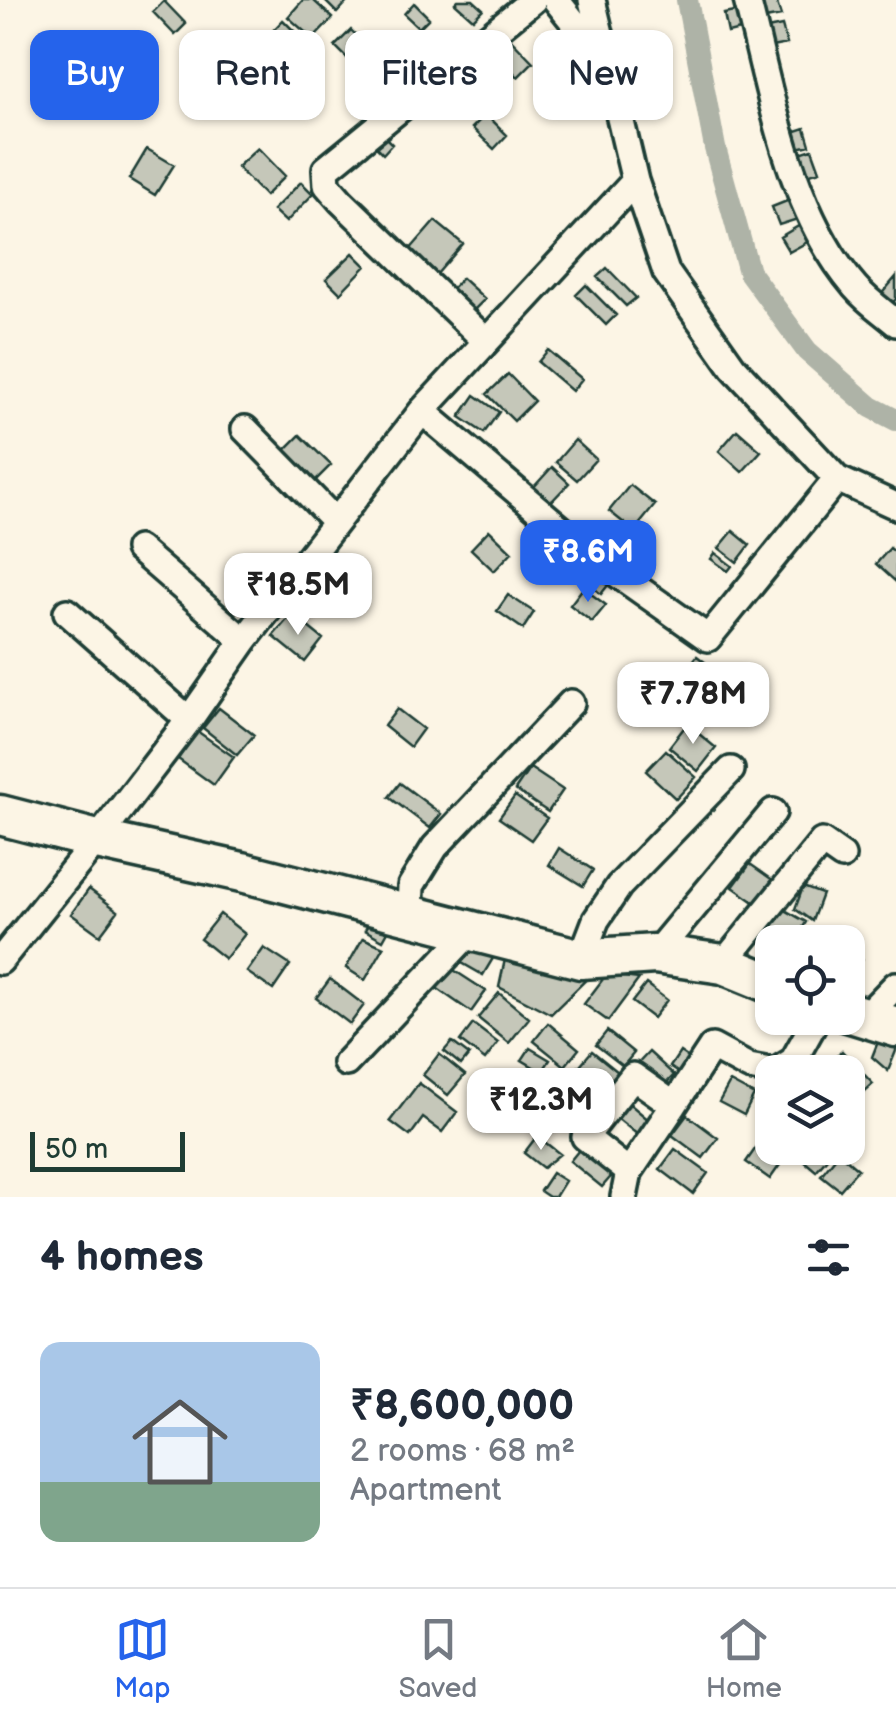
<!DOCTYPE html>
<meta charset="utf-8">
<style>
:root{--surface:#fff;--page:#f6f6f7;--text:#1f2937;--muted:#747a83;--line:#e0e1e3;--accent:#2563eb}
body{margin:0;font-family:"Balsamiq Sans",sans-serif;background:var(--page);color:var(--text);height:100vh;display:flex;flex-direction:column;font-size:38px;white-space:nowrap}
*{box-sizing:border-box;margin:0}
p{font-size:32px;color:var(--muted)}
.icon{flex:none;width:55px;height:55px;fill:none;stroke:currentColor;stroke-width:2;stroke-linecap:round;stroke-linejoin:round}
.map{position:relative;height:1197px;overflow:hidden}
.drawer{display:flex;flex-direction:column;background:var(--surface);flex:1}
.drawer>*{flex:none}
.guide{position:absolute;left:30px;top:30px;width:838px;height:90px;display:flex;gap:20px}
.tools{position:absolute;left:755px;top:925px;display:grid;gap:20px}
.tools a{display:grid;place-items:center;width:110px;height:110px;border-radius:20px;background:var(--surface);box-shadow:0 2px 8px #0004;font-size:50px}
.scale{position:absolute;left:30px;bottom:25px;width:155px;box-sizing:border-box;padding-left:10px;border:5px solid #1f3d34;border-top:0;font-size:28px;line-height:35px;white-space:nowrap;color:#1f3d34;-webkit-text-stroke:8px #fcf5e5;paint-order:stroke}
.price{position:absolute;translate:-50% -85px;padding:0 22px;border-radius:20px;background:#fff;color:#222;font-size:32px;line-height:65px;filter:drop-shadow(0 2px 5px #0008)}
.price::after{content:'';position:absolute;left:50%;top:60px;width:30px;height:22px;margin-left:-15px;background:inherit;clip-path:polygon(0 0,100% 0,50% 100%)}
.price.active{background:var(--accent);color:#fff}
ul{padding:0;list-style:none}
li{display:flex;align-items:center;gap:30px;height:250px;padding:0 40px}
li span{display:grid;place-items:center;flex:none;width:280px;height:200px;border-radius:20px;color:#555}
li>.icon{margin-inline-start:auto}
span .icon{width:120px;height:120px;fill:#fffc;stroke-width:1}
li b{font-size:42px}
h2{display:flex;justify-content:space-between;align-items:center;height:120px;padding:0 40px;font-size:42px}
.chip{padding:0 35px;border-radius:20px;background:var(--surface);box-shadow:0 2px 8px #0004;font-size:35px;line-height:90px}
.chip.active{background:var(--accent);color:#fff}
.dock{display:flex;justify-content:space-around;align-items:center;height:140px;border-top:2px solid var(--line);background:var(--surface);font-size:28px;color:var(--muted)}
.dock a{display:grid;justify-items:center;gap:5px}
.dock .active{color:var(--accent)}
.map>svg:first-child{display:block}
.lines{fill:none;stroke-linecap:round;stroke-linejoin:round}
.canal{stroke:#aeb3a7;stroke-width:22}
.building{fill:#c5c7b9;stroke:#1f3d34;stroke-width:2.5}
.minor-casing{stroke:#1f3d34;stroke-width:32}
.primary-casing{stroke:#1f3d34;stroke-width:45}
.minor{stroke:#fcf5e5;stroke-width:25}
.primary{stroke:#fcf5e5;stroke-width:38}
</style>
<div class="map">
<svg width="896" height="1197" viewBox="0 0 896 1197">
<rect width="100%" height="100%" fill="#fcf5e5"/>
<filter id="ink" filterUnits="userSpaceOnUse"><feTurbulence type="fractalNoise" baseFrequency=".01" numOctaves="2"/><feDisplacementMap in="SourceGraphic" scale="20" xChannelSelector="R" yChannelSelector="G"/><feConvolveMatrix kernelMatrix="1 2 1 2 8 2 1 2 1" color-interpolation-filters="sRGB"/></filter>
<g filter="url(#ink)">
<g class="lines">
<!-- canal -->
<path class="canal" d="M687 0 715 148 749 272 807 351 871 407 896 420"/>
</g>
<!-- building -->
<path class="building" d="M303 0H313L333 18 313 39 288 17Z
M324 0H349L337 13Z
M458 0H473L483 9 473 19 455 3Z
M776 0 781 16 760 20 756 2Z
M164 1 186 24 175 35 153 12Z
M414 3 429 18 419 28 404 14Z
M744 10 748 28 728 33 724 14Z
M283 20 307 44 288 63 264 40Z
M782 26 787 44 766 48 762 30Z
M351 30 372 52 357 68 335 46Z
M505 33 533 62 518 77 489 48Z
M261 44 288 69 268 89 242 64Z
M486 114 507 135 494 149 472 128Z
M805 128 810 145 798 148 793 132Z
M380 132 392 144 383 154 371 142Z
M258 148 285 176 265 196 237 167Z
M147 149 174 165 155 195 129 179Z
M812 149 820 171 807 175 800 153Z
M301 182 313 194 286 222 273 210Z
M797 197 804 217 779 225 772 207Z
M435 221 463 244 436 275 408 252Z
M802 224 811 240 789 252 780 237Z
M353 253 366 266 340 293 326 279Z
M607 268 636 298 626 306 597 277Z
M896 277V299L889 307 878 298Z
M462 278 485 299 468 316 445 295Z
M586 285 616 315 606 325 576 295Z
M548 350 582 379 572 391 538 362Z
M508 374 534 401 514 421 487 394Z
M475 395 499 412 484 433 460 417Z
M737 430 761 451 742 472 719 451Z
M300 435 331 465 310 486 279 456Z
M575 440 596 459 577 480 556 462Z
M552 467 569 483 550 503 533 488Z
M630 485 655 505 634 531 609 511Z
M489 530 512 552 494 571 471 549Z
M733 531 750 545 737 562 719 548Z
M890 548 896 553V582L876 564Z
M715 553 732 566 728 571 711 559Z
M597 566 613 579 601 594 585 581Z
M583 588 606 605 592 622 570 605Z
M508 595 534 612 523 629 497 611Z
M292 614 323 639 305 662 273 636Z
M697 656 719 673 702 695 680 678Z
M677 680 698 699 678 720 658 701Z
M219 708 254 735 237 755 203 728Z
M397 709 423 729 410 747 384 726Z
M687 724 716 748 698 771 669 747Z
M197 731 234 757 214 785 178 759Z
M666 750 696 777 676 799 646 771Z
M530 768 563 790 548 812 515 790Z
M400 783 441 814 430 828 389 797Z
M515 796 547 818 531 840 499 818Z
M559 848 593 870 583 886 549 865Z
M750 864 777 883 760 906 733 887Z
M803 887 822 894 812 921 795 909Z
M89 889 118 911 100 935 71 914Z
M778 906 806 922 795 942H786L761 930Z
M220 914 245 934 225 959 200 939Z
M374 914 392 924 383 940 365 930Z
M363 938 384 947 365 980 346 968Z
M467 939 495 955 483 975 455 959Z
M264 948 290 965 273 990 247 972Z
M507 950 596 970 551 1014 499 987Z
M848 953 862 960 852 981 848 978Z
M449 967 486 991 471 1012 435 987Z
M606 975 639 979 608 1021 584 1004Z
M330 979 364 1005 350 1024 316 998Z
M646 984 667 1000 653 1018 632 1002Z
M499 993 529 1018 509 1043 478 1018Z
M548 1023 579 1049 565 1066 534 1041Z
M473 1024 498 1043 485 1060 460 1041Z
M607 1031 634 1053 623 1066 596 1045Z
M881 1034 896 1040V1051L888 1071 872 1057Z
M452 1042 469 1055 461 1065 444 1051Z
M530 1048 550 1060 542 1072 522 1060Z
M592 1051 618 1072 602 1092 575 1071Z
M842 1051 873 1084 856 1099 848 1091V1072H830L825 1067Z
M649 1052 674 1075 657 1093 632 1070Z
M680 1052 696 1063 686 1078 670 1067Z
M439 1054 465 1075 448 1095 423 1075Z
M498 1074 525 1098 500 1127 473 1103Z
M574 1074 599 1098 589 1108 564 1084Z
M730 1082 754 1095 744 1115 719 1102Z
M419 1083 457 1112 442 1132 423 1118 410 1136 390 1121Z
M559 1092 576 1107 563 1122 546 1107Z
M625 1100 650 1121 638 1135 613 1115Z
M687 1115 718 1138 703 1158 672 1135Z
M765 1135 772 1140V1148H783L789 1152 770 1179 746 1162Z
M537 1136 560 1154 543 1168 524 1153Z
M583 1145 615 1172 602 1187 570 1161Z
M803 1148H829L833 1151 816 1171 797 1155Z
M675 1149 708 1173 693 1194 660 1169Z
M839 1153 858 1169 840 1190 821 1175Z
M552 1173 565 1181 555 1197H549L540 1191Z"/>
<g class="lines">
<!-- minor casing -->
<g class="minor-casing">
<path id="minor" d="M556 0 603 59
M592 0 635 181 666 272 733 367 837 479 896 506
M747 0C772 96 789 210 855 287 867 301 883 312 896 323
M485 340 341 201 327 185 326 169 533 0
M422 411 599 561 708 638 837 479
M245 429 335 521
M138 549 244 641
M67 612 189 720
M410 915 411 886 435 847 571 703
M655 954 773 812
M581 959 596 920 619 886 731 770
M0 961 97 840 189 720 244 641 422 411 635 181
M723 964 822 842 842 856
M864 1018 896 985
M346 1063 470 932
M629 1172 674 1105
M624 1197 629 1172 585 1137 633 1076 674 1105 712 1047 749 1067 775 1072 793 1061 817 1018"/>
</g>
<!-- primary casing -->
<g class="primary-casing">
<path id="primary" d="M0 815 97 840 242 872 581 959 655 954 723 964 772 984
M848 1012 896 1027"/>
</g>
<!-- minor -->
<use href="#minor" class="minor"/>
<!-- primary -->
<use href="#primary" class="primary"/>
</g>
</g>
</svg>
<div class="tools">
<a><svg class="icon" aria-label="locate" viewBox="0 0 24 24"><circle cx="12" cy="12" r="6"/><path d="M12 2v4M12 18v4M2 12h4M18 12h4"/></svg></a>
<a><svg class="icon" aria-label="layers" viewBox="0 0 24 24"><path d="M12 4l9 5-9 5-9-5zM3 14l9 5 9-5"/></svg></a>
</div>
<div class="scale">50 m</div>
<b class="price active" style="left:588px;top:605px">₹8.6M</b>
<b class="price" style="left:298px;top:638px">₹18.5M</b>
<b class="price" style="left:693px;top:747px">₹7.78M</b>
<b class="price" style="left:541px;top:1153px">₹12.3M</b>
<div class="guide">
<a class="chip active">Buy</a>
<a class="chip">Rent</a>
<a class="chip">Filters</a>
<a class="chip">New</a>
</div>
</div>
<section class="drawer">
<h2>4 homes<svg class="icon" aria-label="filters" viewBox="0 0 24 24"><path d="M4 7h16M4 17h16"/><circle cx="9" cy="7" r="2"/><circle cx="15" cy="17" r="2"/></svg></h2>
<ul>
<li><span style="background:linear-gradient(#a9c7e8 70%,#7fa58c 0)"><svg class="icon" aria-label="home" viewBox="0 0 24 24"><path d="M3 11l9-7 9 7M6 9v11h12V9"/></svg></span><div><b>₹8,600,000</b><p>2 rooms · 68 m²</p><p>Apartment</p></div></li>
</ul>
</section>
<nav class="dock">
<a class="active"><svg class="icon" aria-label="map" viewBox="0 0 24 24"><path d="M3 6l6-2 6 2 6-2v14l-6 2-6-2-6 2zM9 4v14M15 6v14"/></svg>Map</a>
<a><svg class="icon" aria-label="saved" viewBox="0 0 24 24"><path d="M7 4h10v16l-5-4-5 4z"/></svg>Saved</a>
<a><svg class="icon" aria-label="home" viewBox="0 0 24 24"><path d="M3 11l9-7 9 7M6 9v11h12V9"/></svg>Home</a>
</nav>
